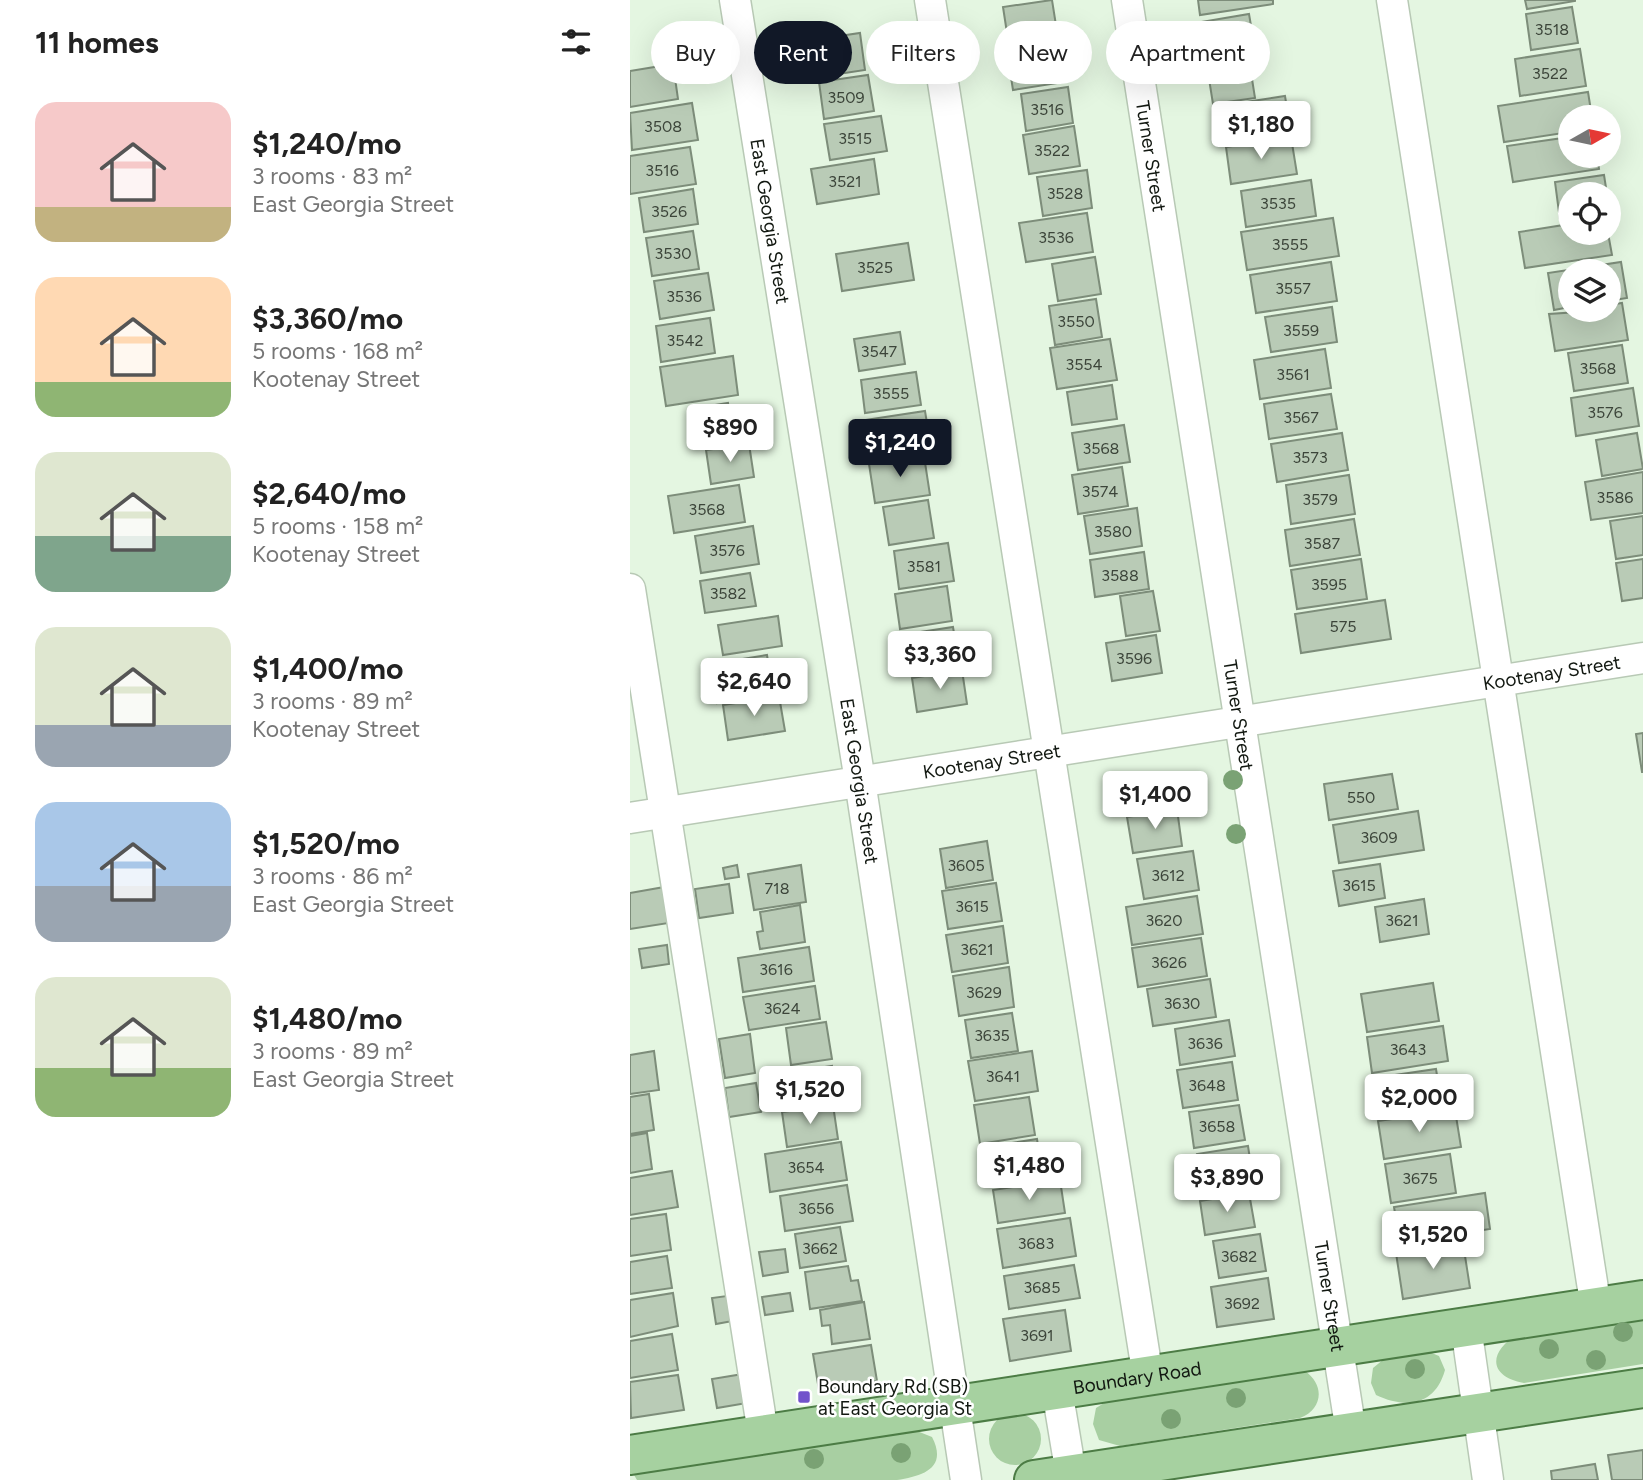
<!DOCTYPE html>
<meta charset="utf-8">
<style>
:root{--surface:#fff;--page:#f6f6f6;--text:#222;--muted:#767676;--accent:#111827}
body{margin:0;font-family:Figtree,sans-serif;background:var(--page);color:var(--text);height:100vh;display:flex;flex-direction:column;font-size:26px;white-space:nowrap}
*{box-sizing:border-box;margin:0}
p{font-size:23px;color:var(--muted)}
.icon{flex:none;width:38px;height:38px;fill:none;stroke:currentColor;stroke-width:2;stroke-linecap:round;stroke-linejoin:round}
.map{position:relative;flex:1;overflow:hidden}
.side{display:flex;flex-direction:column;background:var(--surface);width:630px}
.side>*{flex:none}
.guide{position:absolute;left:21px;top:21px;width:665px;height:63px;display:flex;gap:14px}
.needle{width:46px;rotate:81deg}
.buttons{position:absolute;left:928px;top:105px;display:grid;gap:14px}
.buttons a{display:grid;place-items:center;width:63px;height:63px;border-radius:50%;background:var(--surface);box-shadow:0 7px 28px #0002;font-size:35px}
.price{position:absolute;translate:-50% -60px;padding:0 16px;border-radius:7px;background:#fff;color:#222;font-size:23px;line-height:46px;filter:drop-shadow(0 2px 4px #0008)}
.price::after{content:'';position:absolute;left:50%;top:42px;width:21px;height:16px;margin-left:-10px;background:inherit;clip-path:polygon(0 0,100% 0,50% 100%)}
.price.current{background:var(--accent);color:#fff}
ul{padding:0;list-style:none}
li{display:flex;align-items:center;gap:21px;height:175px;padding:0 35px}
li span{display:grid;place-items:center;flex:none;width:196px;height:140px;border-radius:21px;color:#555}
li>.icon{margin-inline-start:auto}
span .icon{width:84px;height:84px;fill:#fffc;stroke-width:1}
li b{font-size:30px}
h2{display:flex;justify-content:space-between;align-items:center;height:84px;padding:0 35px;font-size:30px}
.pill{padding:0 24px;border-radius:32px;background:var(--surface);box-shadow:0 7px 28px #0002;font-size:24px;line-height:63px}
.pill.current{background:var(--accent);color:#fff}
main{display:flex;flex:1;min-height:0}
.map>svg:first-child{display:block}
.grass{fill:#a8cfa2}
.building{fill:#b9cbb6;stroke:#7d8d7a;stroke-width:2}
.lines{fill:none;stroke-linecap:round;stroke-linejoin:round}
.minor-casing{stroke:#b8c9b5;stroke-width:33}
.major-casing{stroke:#4c7c45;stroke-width:42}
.minor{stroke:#fff;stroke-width:30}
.major{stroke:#a6d1a0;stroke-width:38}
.tree{fill:#7aa274}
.poi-dot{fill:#7252cb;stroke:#fff;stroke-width:2.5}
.labels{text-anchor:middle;stroke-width:5;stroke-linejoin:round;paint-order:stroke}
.number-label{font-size:16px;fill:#3c453a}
.street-label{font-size:19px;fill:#121811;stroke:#fff}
.poi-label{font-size:19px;fill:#121811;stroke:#fff;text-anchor:start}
</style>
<main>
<section class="side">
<h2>11 homes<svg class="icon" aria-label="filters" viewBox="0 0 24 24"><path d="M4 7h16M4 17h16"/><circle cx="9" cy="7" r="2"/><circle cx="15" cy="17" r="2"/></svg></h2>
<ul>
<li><span style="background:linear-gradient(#f6c9c9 75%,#c2b280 0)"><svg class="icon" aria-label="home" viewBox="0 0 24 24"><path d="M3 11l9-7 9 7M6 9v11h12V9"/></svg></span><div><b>$1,240/mo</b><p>3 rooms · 83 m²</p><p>East Georgia Street</p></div></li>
<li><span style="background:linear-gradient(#ffd9b3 75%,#8fb573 0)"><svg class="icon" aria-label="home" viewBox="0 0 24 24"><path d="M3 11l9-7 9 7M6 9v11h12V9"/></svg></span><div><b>$3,360/mo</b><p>5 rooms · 168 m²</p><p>Kootenay Street</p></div></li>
<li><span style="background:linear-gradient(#dfe7d0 60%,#7fa58c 0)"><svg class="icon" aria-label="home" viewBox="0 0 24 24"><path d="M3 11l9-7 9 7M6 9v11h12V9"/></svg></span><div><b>$2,640/mo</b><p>5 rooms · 158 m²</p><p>Kootenay Street</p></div></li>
<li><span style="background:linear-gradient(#dfe7d0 70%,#9aa5b1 0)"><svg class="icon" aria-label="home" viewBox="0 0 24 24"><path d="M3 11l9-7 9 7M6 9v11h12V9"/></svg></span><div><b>$1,400/mo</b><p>3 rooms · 89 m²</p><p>Kootenay Street</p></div></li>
<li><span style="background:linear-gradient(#a9c7e8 60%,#9aa5b1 0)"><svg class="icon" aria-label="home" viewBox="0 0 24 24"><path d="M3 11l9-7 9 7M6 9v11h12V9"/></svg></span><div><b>$1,520/mo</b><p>3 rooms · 86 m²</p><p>East Georgia Street</p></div></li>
<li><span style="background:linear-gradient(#dfe7d0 65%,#8fb573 0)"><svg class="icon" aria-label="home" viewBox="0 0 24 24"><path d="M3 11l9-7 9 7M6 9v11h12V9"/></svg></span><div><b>$1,480/mo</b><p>3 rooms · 89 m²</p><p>East Georgia Street</p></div></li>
</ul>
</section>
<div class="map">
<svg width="1013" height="1480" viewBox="0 0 1013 1480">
<rect width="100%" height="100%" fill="#e4f6e1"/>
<!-- grass -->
<path class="grass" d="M1013 1315V1364L894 1383C857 1376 859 1351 888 1334Z
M792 1349 809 1356 815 1370C805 1406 776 1409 746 1395L741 1383 743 1368 759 1355Z
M675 1371C695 1385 693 1409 670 1418L490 1446 469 1440 463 1424 466 1408 484 1397Z
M359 1439a26 26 0 1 1 52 0a26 26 0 1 1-52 0Z
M282 1429 302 1437C318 1468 293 1476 267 1480H7L4 1475 7 1472Z"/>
<!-- building -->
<path class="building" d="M422 0 428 38 379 46 373 7Z
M568 0H643V4L570 15Z
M895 0H945V1L897 9Z
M942 7 948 43 901 50 896 14Z
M619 14 625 49 576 57 571 22Z
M230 33 235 70 188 77 182 40Z
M428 44 434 82 383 90 377 52Z
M950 49 956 86 890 96 885 59Z
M619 60 625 98 583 104 577 66Z
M43 64 48 99 0 107V71Z
M238 75 244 111 194 119 189 82Z
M438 87 443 123 396 131 391 94Z
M958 92 962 117H940V132L874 142 868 106Z
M655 96 661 133 595 143 589 106Z
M62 103 68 140 2 150 0 113Z
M251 116 257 151 200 160 194 124Z
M444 126 450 166 399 174 393 135Z
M661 137 667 174 601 184 596 147Z
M940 137V156H967L969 169 883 182 877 146Z
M60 147 66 184 0 194V156Z
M244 159 249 194 187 204 181 169Z
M457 170 462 208 413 216 407 177Z
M974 175 977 194H940V219L930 220 925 182Z
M681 180 686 216 616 227 611 191Z
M63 189 68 224 14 232 9 198Z
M457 213 463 252 396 262 389 223Z
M703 218 709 256 617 270 611 232Z
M940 224V233H978L982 255 895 268 889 232Z
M63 231 69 269 22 276 16 238Z
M278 243 284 280 212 291 206 254Z
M465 257 471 294 428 301 422 264Z
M701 262 707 301 626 313 620 275Z
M991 262 997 298 978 301V271H940V307L924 310 918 273Z
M78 273 84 310 30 319 24 281Z
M466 299 472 337 425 345 419 306Z
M992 303 998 340 925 351 919 314 978 310V305Z
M702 307 707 342 641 352 635 317Z
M80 318 85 353 31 362 26 326Z
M270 332 275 364 229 371 224 339Z
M480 339 487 380 427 389 420 348Z
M992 345 998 383 944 391 938 353Z
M695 349 701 388 630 399 624 360Z
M103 356 108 395 36 406 30 367Z
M286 372 291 405 235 413 231 380Z
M482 385 487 419 442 425 437 392Z
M1003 388 1009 426 946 436 941 398Z
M701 394 707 429 639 439 634 404Z
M98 403 103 434 65 439 60 409Z
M295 411 301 448 240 457 235 420Z
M494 425 500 462 448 470 442 433Z
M712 433 718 470 647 482 641 444Z
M1007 433 1013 469 972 476 966 440Z
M119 444 124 477 81 484 76 450Z
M294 456 300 495 245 503 239 464Z
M492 467 498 506 448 514 442 475Z
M1013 472V513L961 520 955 482Z
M719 475 725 514 661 524 656 485Z
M109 485 115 522 44 533 38 496Z
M298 500 304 538 259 545 253 507Z
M507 508 512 546 460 554 454 516Z
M1013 516V555L986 559 980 521Z
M724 519 730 555 660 566 655 530Z
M123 526 129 564 71 573 65 536Z
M318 543 324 581 269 589 264 551Z
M514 552 519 589 465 597 460 560Z
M731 559 737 599 667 609 661 570Z
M1013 559V598L992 601 986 563Z
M120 573 126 606 75 613 70 581Z
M317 586 322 621 270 629 265 594Z
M523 591 530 631 496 636 490 596Z
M755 600 761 639 671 653 665 614Z
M148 616 152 646 93 655 88 625Z
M323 627 329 664 282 671 277 634Z
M526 635 532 673 482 681 476 643Z
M137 655 143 695 87 703 81 664Z
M332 670 337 704 287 712 282 678Z
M149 696 155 731 98 740 93 705Z
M1013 733V772H1012L1006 734Z
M762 774 768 809 699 820 694 784Z
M547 809 552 846 503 853 497 817Z
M788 811 794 850 709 863 703 825Z
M357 841 363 880 316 888 310 849Z
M563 851 569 890 514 899 507 859Z
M750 864 755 898 709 906 703 871Z
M107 865 109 877 95 879 93 868Z
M171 865 176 902 124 910 118 874Z
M366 883 372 921 318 929 312 891Z
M99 884 103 913 69 918 65 889Z
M40 886 45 922 0 929V893Z
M567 896 573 934 502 945 496 907Z
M794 899 799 934 750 942 745 907Z
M170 905 175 942 130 949 127 932 133 931 130 912Z
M373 926 378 963 322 972 316 935Z
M571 938 577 976 508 987 502 948Z
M37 945 39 964 12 968 9 949Z
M179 947 184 981 113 992 108 958Z
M379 967 384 1007 329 1016 323 976Z
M580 979 586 1017 523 1026 517 989Z
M803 983 809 1021 737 1032 731 994Z
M185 986 190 1019 119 1030 113 997Z
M382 1013 388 1051 341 1058 335 1020Z
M599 1020 605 1056 550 1065 545 1029Z
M196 1022 202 1059 161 1065 156 1028Z
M813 1026 818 1061 742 1073 737 1037Z
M120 1034 125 1073 95 1078 89 1039Z
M24 1051 29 1090 0 1094V1055Z
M402 1051 408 1091 345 1101 338 1061Z
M602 1062 608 1100 553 1108 547 1070Z
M202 1066 207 1099 154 1107 149 1074Z
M806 1069 812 1107 750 1117 744 1078Z
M126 1083 131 1112 99 1117 95 1088Z
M19 1094 24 1130 0 1134V1097Z
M399 1097 405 1135 350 1144 344 1105Z
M203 1105 208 1139 157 1147 152 1112Z
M609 1105 615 1140 564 1148 559 1112Z
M825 1110 831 1147 754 1159 748 1121Z
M17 1133 22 1169 0 1173V1136Z
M407 1139 412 1173 369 1179 363 1146Z
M211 1142 217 1180 140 1192 135 1154Z
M618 1146 624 1186 573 1193 567 1154Z
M820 1154 826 1193 761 1203 755 1164Z
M42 1171 48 1207 0 1215V1178Z
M430 1180 435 1213 368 1223 363 1190Z
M217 1185 223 1221 155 1231 150 1196Z
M619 1193 625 1227 575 1235 570 1201Z
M855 1193 860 1229 770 1243 764 1207Z
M36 1214 41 1250 0 1256V1219Z
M440 1218 446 1256 373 1268 367 1229Z
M210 1227 216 1261 170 1268 165 1234Z
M630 1234 636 1271 589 1278 583 1241Z
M833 1243 840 1288 773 1299 766 1253Z
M155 1249 158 1272 133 1276 129 1252Z
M37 1256 42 1288 0 1294V1262Z
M444 1265 450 1298 379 1309 374 1276Z
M218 1266 221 1281 228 1280 232 1301 180 1309 175 1272Z
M638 1278 644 1319 587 1327 581 1287Z
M43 1293 48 1326 0 1337V1300Z
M160 1293 163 1311 135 1315 132 1297Z
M104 1295 108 1320 86 1324 82 1298Z
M234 1302 240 1339 202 1344 200 1325 192 1326 190 1310Z
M435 1310 441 1351 380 1361 373 1319Z
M42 1334 48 1370 0 1378V1341Z
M241 1345 247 1381 189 1390 183 1354Z
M113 1374 117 1403 87 1408 82 1379Z
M48 1375 54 1410 1 1418 0 1382Z
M1013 1450V1480H982L978 1455Z
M965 1464 968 1480H922L921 1471Z"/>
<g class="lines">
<!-- minor casing -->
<g class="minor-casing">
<g id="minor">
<path id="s1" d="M105 0 230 781 336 1480"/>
<path d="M300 0 518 1377"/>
<path id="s2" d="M497 0 721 1432"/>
<path d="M762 0 966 1308"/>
<path d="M0 589 133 1433"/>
<path id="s3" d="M0 818 1013 658"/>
<path d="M836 1327 858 1480"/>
<path d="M427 1390 442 1480"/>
</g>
</g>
<!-- major casing -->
<g class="major-casing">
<g id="major">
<path id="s4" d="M0 1455 1013 1300"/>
<path d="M404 1480 1013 1388"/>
</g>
</g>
<!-- minor -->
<use href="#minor" class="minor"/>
<!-- major -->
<use href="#major" class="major"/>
</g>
<!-- trees -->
<g class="tree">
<circle cx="603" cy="780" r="10"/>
<circle cx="606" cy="834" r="10"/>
<circle cx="993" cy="1332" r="10"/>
<circle cx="919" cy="1349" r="10"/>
<circle cx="966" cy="1360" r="10"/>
<circle cx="785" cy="1369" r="10"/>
<circle cx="606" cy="1398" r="10"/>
<circle cx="541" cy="1419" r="10"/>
<circle cx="271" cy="1453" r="10"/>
<circle cx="184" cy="1459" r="10"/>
</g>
<!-- markers -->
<rect class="poi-dot" x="167" y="1390" width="14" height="14" rx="3.5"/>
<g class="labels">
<!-- number labels -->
<g class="number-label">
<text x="922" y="35">3518</text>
<text x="920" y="79">3522</text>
<text x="216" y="103">3509</text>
<text x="417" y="115">3516</text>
<text x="33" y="132">3508</text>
<text x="225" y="144">3515</text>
<text x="422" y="156">3522</text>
<text x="32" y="176">3516</text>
<text x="215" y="187">3521</text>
<text x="435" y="199">3528</text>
<text x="648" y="209">3535</text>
<text x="39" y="217">3526</text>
<text x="426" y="243">3536</text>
<text x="660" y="250">3555</text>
<text x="43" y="259">3530</text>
<text x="245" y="273">3525</text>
<text x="663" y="294">3557</text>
<text x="54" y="302">3536</text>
<text x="446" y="327">3550</text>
<text x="671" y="336">3559</text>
<text x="55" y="346">3542</text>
<text x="249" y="357">3547</text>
<text x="454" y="370">3554</text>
<text x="968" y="374">3568</text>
<text x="663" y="380">3561</text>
<text x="261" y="399">3555</text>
<text x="975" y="418">3576</text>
<text x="671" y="423">3567</text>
<text x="471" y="454">3568</text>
<text x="680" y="463">3573</text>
<text x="470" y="497">3574</text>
<text x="985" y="503">3586</text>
<text x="690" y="505">3579</text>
<text x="77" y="515">3568</text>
<text x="483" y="537">3580</text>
<text x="692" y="549">3587</text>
<text x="97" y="556">3576</text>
<text x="294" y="572">3581</text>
<text x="490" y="581">3588</text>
<text x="699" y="590">3595</text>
<text x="98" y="599">3582</text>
<text x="713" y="632">575</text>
<text x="504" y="664">3596</text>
<text x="731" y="803">550</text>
<text x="749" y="843">3609</text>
<text x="336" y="871">3605</text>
<text x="538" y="881">3612</text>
<text x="729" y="891">3615</text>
<text x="147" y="894">718</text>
<text x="342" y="912">3615</text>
<text x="534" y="926">3620</text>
<text x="772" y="926">3621</text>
<text x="347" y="955">3621</text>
<text x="539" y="968">3626</text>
<text x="146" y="975">3616</text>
<text x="354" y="998">3629</text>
<text x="552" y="1009">3630</text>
<text x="152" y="1014">3624</text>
<text x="362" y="1041">3635</text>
<text x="575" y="1049">3636</text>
<text x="778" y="1055">3643</text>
<text x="373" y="1082">3641</text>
<text x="577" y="1091">3648</text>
<text x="587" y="1132">3658</text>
<text x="176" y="1173">3654</text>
<text x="790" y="1184">3675</text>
<text x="186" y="1214">3656</text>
<text x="406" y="1249">3683</text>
<text x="190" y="1254">3662</text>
<text x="609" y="1262">3682</text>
<text x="412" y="1293">3685</text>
<text x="612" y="1309">3692</text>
<text x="407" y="1341">3691</text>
</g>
<!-- street labels -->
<g class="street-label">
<text dy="7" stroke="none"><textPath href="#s2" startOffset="158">Turner Street</textPath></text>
<text dy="7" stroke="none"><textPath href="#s1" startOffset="224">East Georgia Street</textPath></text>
<text dy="7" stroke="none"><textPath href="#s3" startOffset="933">Kootenay Street</textPath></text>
<text dy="7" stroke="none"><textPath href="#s2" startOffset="724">Turner Street</textPath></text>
<text dy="7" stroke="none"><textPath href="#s3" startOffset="366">Kootenay Street</textPath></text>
<text dy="7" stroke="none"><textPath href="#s1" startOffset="791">East Georgia Street</textPath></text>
<text dy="7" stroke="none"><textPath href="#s2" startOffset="1312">Turner Street</textPath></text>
<text dy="7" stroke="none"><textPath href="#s4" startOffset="513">Boundary Road</textPath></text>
</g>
<!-- poi labels -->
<g class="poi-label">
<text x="188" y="1393">Boundary Rd (SB)<tspan x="188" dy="22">at East Georgia St</tspan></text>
</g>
</g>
</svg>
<div class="buttons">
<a><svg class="needle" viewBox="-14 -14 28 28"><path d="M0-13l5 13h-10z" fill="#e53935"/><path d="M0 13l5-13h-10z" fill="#767676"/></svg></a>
<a><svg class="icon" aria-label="locate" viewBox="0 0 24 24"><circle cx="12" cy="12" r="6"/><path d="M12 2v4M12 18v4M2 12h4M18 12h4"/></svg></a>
<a><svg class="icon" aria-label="layers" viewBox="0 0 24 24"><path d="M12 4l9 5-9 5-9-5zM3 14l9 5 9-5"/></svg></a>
</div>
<b class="price" style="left:631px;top:161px">$1,180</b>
<b class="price" style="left:100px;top:464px">$890</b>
<b class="price current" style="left:270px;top:479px">$1,240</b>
<b class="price" style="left:310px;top:691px">$3,360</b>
<b class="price" style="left:124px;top:718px">$2,640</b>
<b class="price" style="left:525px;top:831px">$1,400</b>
<b class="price" style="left:180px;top:1126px">$1,520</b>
<b class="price" style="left:789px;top:1134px">$2,000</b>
<b class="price" style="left:399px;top:1202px">$1,480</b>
<b class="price" style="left:597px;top:1214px">$3,890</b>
<b class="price" style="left:803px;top:1271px">$1,520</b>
<div class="guide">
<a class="pill">Buy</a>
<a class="pill current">Rent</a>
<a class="pill">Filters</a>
<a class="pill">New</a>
<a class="pill">Apartment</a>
</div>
</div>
</main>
